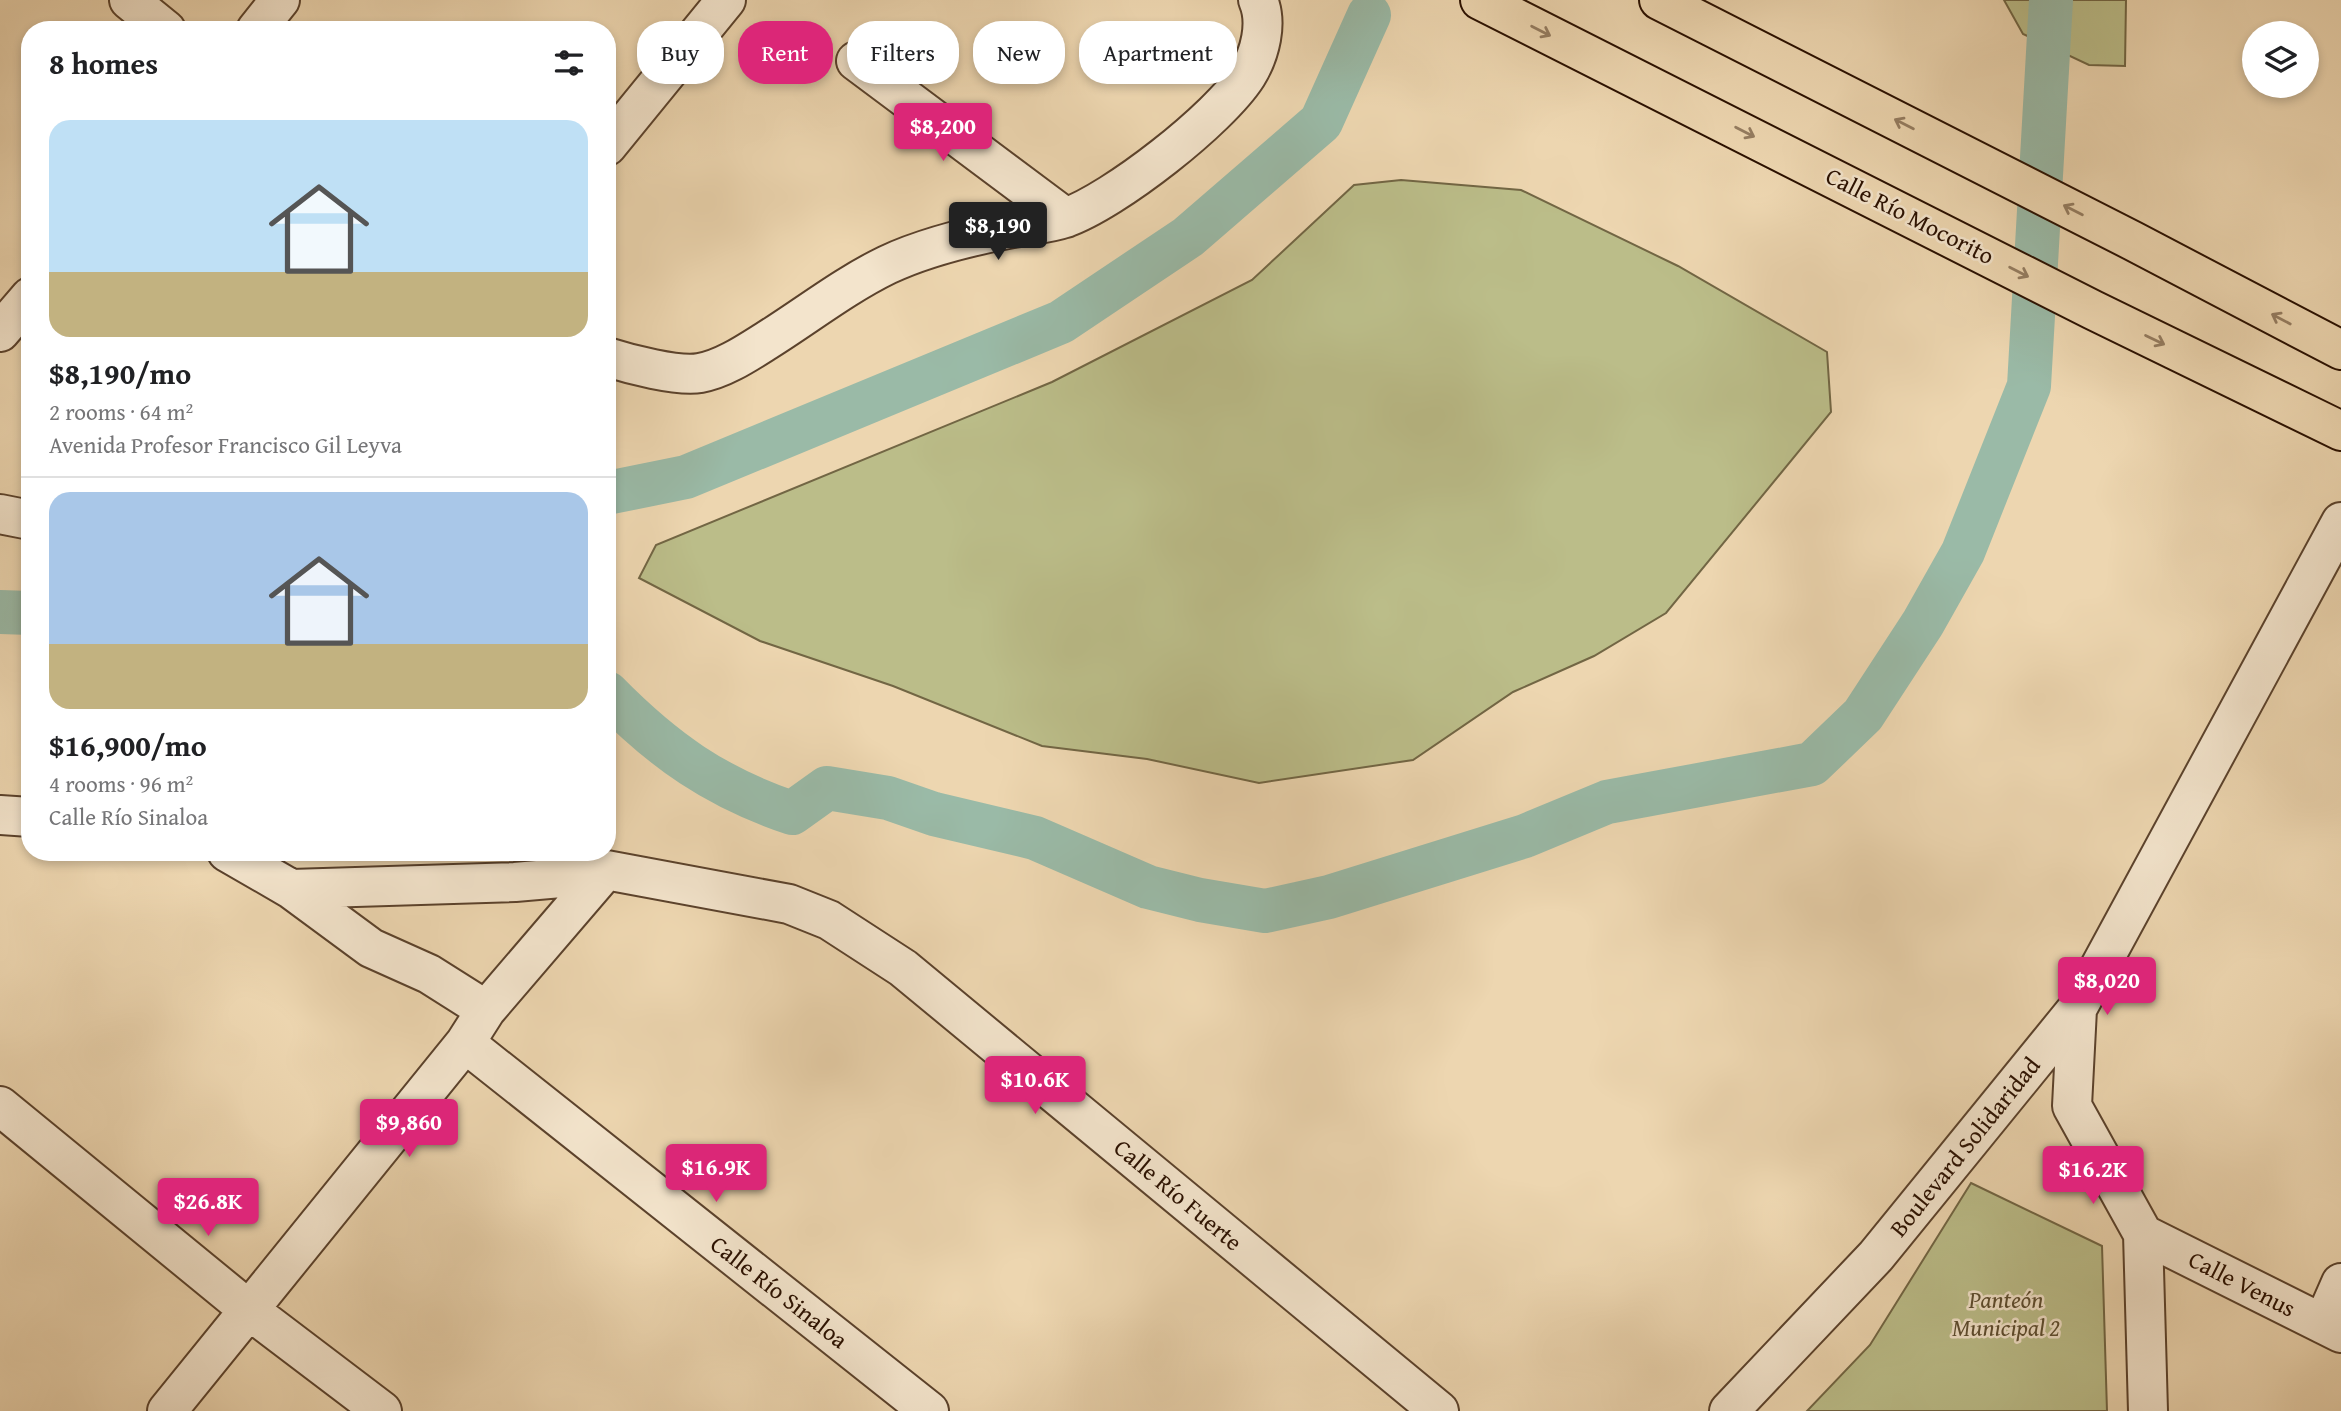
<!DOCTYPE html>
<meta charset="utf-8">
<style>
:root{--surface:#fff;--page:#f2f2f2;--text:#202124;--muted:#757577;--line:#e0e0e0;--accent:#db2777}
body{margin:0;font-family:"Gentium Book Plus",serif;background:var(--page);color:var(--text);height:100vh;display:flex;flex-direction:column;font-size:26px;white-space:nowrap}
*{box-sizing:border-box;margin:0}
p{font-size:23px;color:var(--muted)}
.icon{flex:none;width:38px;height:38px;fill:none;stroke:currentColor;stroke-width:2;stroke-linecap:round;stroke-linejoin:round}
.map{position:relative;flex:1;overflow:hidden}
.sheet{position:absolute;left:21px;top:21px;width:595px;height:840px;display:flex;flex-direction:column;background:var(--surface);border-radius:28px;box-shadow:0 4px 10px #0003}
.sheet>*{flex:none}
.hud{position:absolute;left:637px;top:21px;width:665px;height:63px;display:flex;gap:14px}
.fabs{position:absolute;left:2242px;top:21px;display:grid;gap:14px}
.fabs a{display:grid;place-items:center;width:77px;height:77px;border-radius:50%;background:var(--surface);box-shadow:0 4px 10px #0003;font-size:35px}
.price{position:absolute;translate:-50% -60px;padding:0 16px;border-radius:7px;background:var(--accent);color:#fff;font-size:23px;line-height:46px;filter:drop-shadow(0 2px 4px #0008)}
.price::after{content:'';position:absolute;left:50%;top:42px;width:21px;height:16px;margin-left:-10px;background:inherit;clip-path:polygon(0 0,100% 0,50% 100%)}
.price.active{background:#222;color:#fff}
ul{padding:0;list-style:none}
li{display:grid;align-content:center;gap:14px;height:371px;padding:0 28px}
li+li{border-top:2px solid var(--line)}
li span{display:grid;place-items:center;height:217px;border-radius:21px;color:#555}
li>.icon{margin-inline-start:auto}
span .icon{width:126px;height:126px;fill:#fffc;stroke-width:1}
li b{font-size:30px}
h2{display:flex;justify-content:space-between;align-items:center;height:84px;padding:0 28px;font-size:30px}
.tag{padding:0 24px;border-radius:28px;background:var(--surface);box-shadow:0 4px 10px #0003;font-size:24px;line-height:63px}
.tag.active{background:var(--accent);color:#fff}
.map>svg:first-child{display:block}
.green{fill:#bbbd89;stroke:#726644;stroke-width:2}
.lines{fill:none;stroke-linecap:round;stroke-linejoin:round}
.canal{stroke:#9abaa7;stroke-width:44}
.minor-casing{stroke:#5b422c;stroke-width:42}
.primary-casing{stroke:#2a1000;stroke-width:42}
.minor{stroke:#f3e4cc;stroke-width:38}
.primary{stroke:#edd6b0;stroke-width:38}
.oneway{stroke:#957d61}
.labels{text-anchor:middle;stroke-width:5;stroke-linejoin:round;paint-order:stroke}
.street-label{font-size:24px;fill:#2a1000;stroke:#f3e4cc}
.park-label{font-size:24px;font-style:italic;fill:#5d4d30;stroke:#f3e4cc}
</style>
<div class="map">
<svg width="2341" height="1411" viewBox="0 0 2341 1411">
<rect width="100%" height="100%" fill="#edd6b0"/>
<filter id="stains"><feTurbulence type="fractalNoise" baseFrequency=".00286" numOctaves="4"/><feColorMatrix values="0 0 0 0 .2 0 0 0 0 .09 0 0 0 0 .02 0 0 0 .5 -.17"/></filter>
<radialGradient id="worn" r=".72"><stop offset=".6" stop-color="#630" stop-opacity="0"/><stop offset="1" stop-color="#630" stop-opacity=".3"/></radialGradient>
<!-- green -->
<path class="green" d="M2004 0H2126L2125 66 2089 65 2023 34Z
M1401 180 1521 190 1678 266 1827 352 1831 412 1666 613 1594 656 1513 692 1413 760 1259 783 1147 759 1042 746 893 686 760 641 639 578 656 545 1052 382 1252 280 1354 185Z
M1971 1183 2102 1246 2107 1411H1807L1870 1345Z"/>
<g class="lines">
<!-- canal -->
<path class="canal" d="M607 493 686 477 1061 322 1188 237 1321 122 1369 15
M0 612 30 613
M607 693C664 751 715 787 792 813L827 788 888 798 934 814 1035 838 1148 887 1200 900 1265 911 1329 897 1525 836 1607 802 1812 764 1863 715 1923 623 1963 552 2029 386 2051 0"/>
<!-- minor casing -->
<g class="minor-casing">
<path id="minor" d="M129 0 166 30
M256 30 280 0
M856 61 1066 218
M607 146 726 0
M0 332 30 297
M607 357C629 364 678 377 700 373 723 369 747 353 766 341 806 316 844 286 887 265 925 247 967 237 1008 229 1027 225 1048 224 1065 218 1114 201 1219 119 1247 75 1260 54 1268 23 1258 0
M0 514 30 520
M0 815 30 817
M227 852 291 889 371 948 429 974 486 1010
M291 889 515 882 572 877 606 870 789 904 829 920 903 968 1439 1411
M2077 1009 2072 1106 2143 1234 2148 1411
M465 1043 929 1411
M0 1106 249 1310 382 1411
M2143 1234 2341 1333
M2323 1324 2341 1283
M167 1411 465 1043 486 1010 606 870
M1729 1411 1876 1256 2077 1009 2341 522"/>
</g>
<!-- primary casing -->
<g class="primary-casing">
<path id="primary" d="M1480 0 2093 310 2341 431
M1659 0 2133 241 2341 350"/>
</g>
<!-- minor -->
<use href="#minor" class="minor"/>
<!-- primary -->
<use href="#primary" class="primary"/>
</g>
<!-- one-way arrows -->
<defs><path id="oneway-shaft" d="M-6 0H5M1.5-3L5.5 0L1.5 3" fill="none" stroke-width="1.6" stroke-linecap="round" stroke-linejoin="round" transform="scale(1.75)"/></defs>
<g class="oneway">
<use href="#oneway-shaft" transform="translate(1541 31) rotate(27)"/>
<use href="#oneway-shaft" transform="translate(1904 124) rotate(-153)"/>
<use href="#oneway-shaft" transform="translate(1745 132) rotate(27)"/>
<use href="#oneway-shaft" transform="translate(2073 210) rotate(-153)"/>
<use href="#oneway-shaft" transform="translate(2019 272) rotate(27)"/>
<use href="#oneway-shaft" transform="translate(2281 319) rotate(-152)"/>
<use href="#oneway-shaft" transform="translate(2155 340) rotate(26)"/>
</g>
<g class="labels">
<!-- street labels -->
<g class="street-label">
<text transform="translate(1910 216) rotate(27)" y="8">Calle Río Mocorito</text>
<text transform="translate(1965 1147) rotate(-51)" y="8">Boulevard Solidaridad</text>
<text transform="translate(1178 1195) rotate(40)" y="8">Calle Río Fuerte</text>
<text transform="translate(2242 1284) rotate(27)" y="8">Calle Venus</text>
<text transform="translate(779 1292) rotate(38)" y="8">Calle Río Sinaloa</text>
</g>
<!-- park labels -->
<g class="park-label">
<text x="2006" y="1308">Panteón<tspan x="2006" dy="28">Municipal 2</tspan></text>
</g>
</g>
<rect width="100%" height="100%" filter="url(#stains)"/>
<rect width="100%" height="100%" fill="url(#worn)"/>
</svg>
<div class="fabs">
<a><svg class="icon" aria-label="layers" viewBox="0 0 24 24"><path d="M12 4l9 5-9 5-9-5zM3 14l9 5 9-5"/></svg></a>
</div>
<b class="price" style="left:943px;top:163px">$8,200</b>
<b class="price active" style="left:998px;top:262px">$8,190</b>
<b class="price" style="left:2107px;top:1017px">$8,020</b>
<b class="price" style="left:1035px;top:1116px">$10.6K</b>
<b class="price" style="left:409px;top:1159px">$9,860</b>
<b class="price" style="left:716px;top:1204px">$16.9K</b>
<b class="price" style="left:2093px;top:1206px">$16.2K</b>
<b class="price" style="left:208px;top:1238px">$26.8K</b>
<div class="hud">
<a class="tag">Buy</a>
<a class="tag active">Rent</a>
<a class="tag">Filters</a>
<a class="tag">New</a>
<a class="tag">Apartment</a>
</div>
<section class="sheet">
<h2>8 homes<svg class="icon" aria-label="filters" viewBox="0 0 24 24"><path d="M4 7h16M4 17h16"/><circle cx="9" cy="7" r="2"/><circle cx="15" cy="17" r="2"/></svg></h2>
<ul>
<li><span style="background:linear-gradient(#bfe0f5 70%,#c2b280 0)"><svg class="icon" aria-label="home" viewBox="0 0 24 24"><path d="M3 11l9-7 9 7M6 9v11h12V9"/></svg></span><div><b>$8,190/mo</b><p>2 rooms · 64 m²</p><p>Avenida Profesor Francisco Gil Leyva</p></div></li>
<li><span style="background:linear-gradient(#a9c7e8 70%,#c2b280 0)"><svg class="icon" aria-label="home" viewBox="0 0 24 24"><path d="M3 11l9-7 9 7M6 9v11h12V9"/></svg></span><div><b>$16,900/mo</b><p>4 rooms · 96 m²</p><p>Calle Río Sinaloa</p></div></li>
</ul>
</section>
</div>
